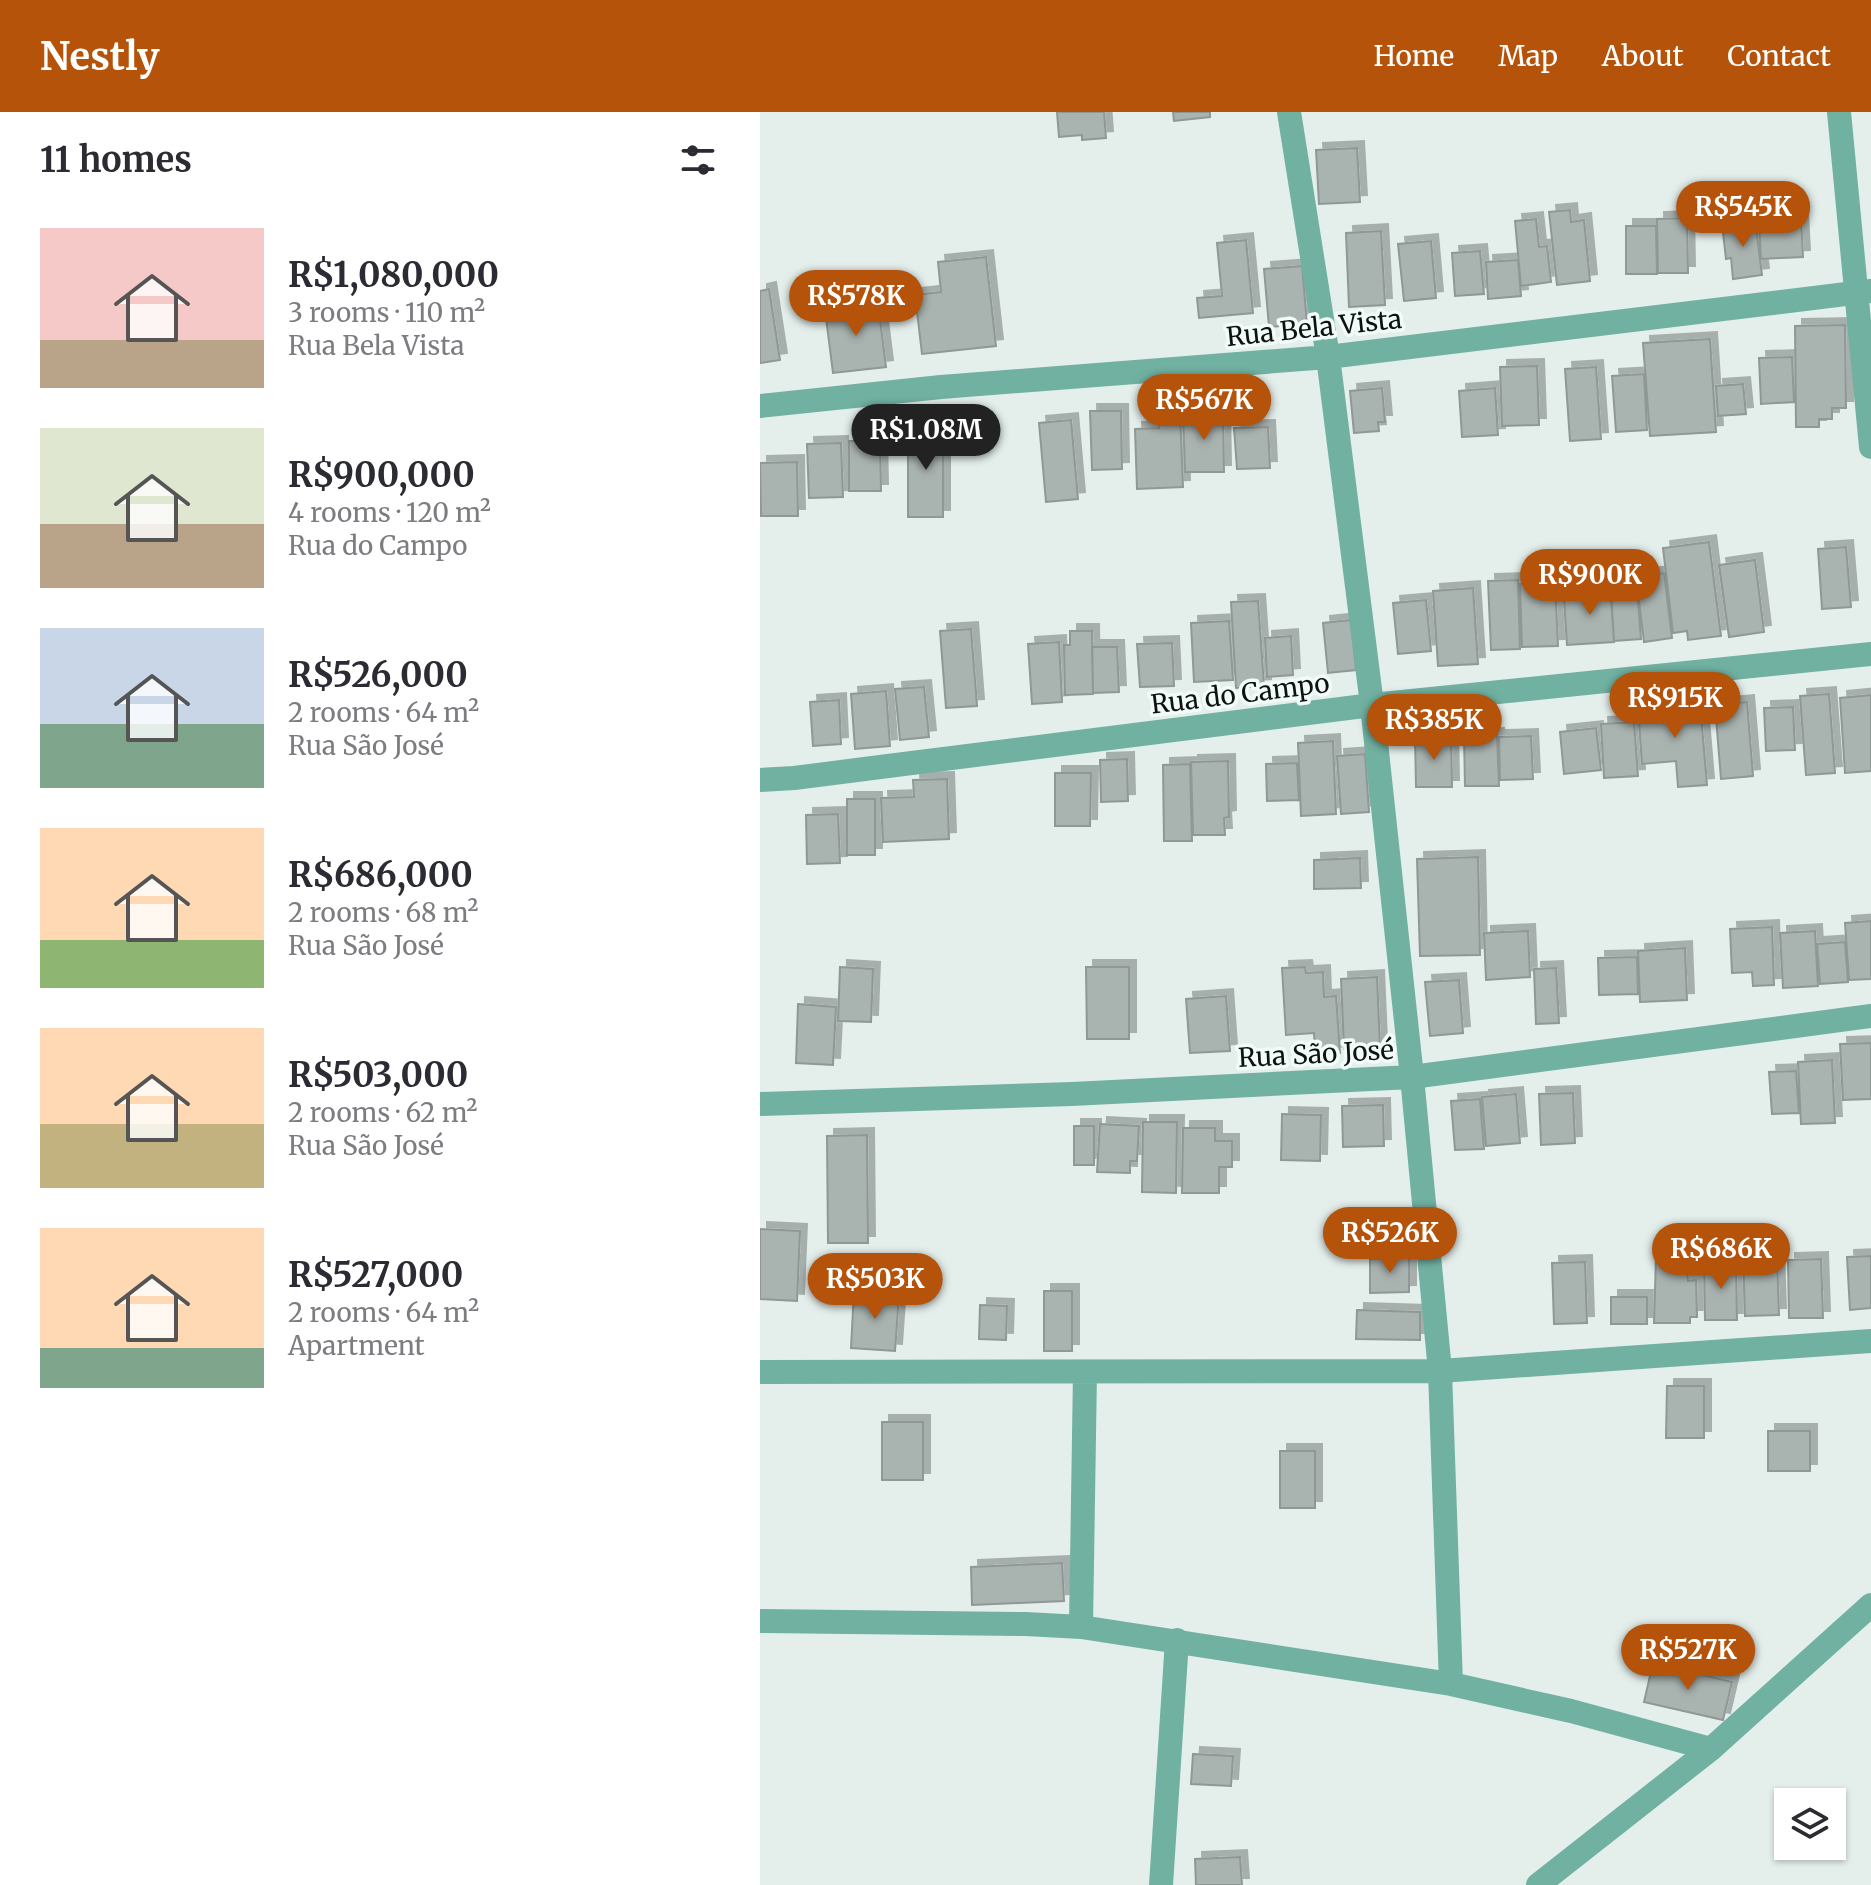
<!DOCTYPE html>
<meta charset="utf-8">
<style>
:root{--surface:#fff;--page:#f2f2f3;--text:#2b2b33;--muted:#7c7c81;--accent:#b45309}
body{margin:0;font-family:Merriweather,serif;background:var(--page);color:var(--text);height:100vh;display:flex;flex-direction:column;font-size:30px;white-space:nowrap}
*{box-sizing:border-box;margin:0}
p{font-size:26px;color:var(--muted)}
.icon{flex:none;width:44px;height:44px;fill:none;stroke:currentColor;stroke-width:2;stroke-linecap:round;stroke-linejoin:round}
.map{position:relative;flex:1;overflow:hidden}
.details{display:flex;flex-direction:column;background:var(--surface);width:760px}
.details>*{flex:none}
.tools{position:absolute;left:1014px;top:1676px;display:grid;gap:16px}
.tools a{display:grid;place-items:center;width:72px;height:72px;border-radius:0px;background:var(--surface);box-shadow:0 2px 6px #0004;font-size:40px}
.price{position:absolute;translate:-50% -68px;padding:0 18px;border-radius:28px;background:var(--accent);color:#fff;font-size:26px;line-height:52px;filter:drop-shadow(0 2px 4px #0008)}
.price::after{content:'';position:absolute;left:50%;top:48px;width:24px;height:18px;margin-left:-12px;background:inherit;clip-path:polygon(0 0,100% 0,50% 100%)}
.price.current{background:#222;color:#fff}
ul{padding:0;list-style:none}
li{display:flex;align-items:center;gap:24px;height:200px;padding:0 40px}
li span{display:grid;place-items:center;flex:none;width:224px;height:160px;border-radius:0px;color:#555}
li>.icon{margin-inline-start:auto}
span .icon{width:96px;height:96px;fill:#fffc;stroke-width:1}
li b{font-size:34px}
h2{display:flex;justify-content:space-between;align-items:center;height:96px;padding:0 40px;font-size:34px}
header{display:flex;align-items:center;gap:48px;box-sizing:border-box;height:112px;padding:0 40px;background:var(--accent);color:#fff}
header strong{font-size:38px}
nav{display:flex;gap:44px;margin-inline-start:auto;font-size:28px}
main{display:flex;flex:1;min-height:0}
.map>svg:first-child{display:block}
.building{fill:#a9b3b0;stroke:#8f9896;stroke-width:2;filter:url(#shadow)}
.lines{fill:none;stroke-linecap:round;stroke-linejoin:round}
.minor{stroke:#71b1a2;stroke-width:24}
.labels{text-anchor:middle;stroke-width:7;stroke-linejoin:round;paint-order:stroke}
.street-label{font-size:26px;fill:#0e1211;stroke:#f1fcf9}
</style>
<header>
<strong>Nestly</strong>
<nav><a>Home</a><a>Map</a><a>About</a><a>Contact</a></nav>
</header>
<main>
<section class="details">
<h2>11 homes<svg class="icon" aria-label="filters" viewBox="0 0 24 24"><path d="M4 7h16M4 17h16"/><circle cx="9" cy="7" r="2"/><circle cx="15" cy="17" r="2"/></svg></h2>
<ul>
<li><span style="background:linear-gradient(#f6c9c9 70%,#b9a48a 0)"><svg class="icon" aria-label="home" viewBox="0 0 24 24"><path d="M3 11l9-7 9 7M6 9v11h12V9"/></svg></span><div><b>R$1,080,000</b><p>3 rooms · 110 m²</p><p>Rua Bela Vista</p></div></li>
<li><span style="background:linear-gradient(#dfe7d0 60%,#b9a48a 0)"><svg class="icon" aria-label="home" viewBox="0 0 24 24"><path d="M3 11l9-7 9 7M6 9v11h12V9"/></svg></span><div><b>R$900,000</b><p>4 rooms · 120 m²</p><p>Rua do Campo</p></div></li>
<li><span style="background:linear-gradient(#c9d6e8 60%,#7fa58c 0)"><svg class="icon" aria-label="home" viewBox="0 0 24 24"><path d="M3 11l9-7 9 7M6 9v11h12V9"/></svg></span><div><b>R$526,000</b><p>2 rooms · 64 m²</p><p>Rua São José</p></div></li>
<li><span style="background:linear-gradient(#ffd9b3 70%,#8fb573 0)"><svg class="icon" aria-label="home" viewBox="0 0 24 24"><path d="M3 11l9-7 9 7M6 9v11h12V9"/></svg></span><div><b>R$686,000</b><p>2 rooms · 68 m²</p><p>Rua São José</p></div></li>
<li><span style="background:linear-gradient(#ffd9b3 60%,#c2b280 0)"><svg class="icon" aria-label="home" viewBox="0 0 24 24"><path d="M3 11l9-7 9 7M6 9v11h12V9"/></svg></span><div><b>R$503,000</b><p>2 rooms · 62 m²</p><p>Rua São José</p></div></li>
<li><span style="background:linear-gradient(#ffd9b3 75%,#7fa58c 0)"><svg class="icon" aria-label="home" viewBox="0 0 24 24"><path d="M3 11l9-7 9 7M6 9v11h12V9"/></svg></span><div><b>R$527,000</b><p>2 rooms · 64 m²</p><p>Apartment</p></div></li>
</ul>
</section>
<div class="map">
<svg width="1111" height="1773" viewBox="0 0 1111 1773">
<defs>
<filter id="shadow"><feDropShadow dx="7" dy="-7" stdDeviation="0" flood-color="#0004"/></filter>
</defs>
<rect width="100%" height="100%" fill="#e4efec"/>
<!-- building -->
<path class="building" d="M297 0H344L346 26 322 28V23L299 25Z
M413 0H450V5L414 9Z
M597 36 600 90 559 92 556 38Z
M810 98 811 110 824 108 830 169 797 173 789 100Z
M927 106 928 161H898L897 107Z
M776 107 779 135 787 134 791 170 761 174 755 109Z
M995 108 1002 163 973 167 971 146 966 147 962 112Z
M1041 108 1043 145 1001 147 999 111Z
M866 114H896L897 162H866Z
M621 119 625 193 589 195 586 121Z
M486 128 493 201 439 206 437 186 462 184 457 131Z
M671 129 676 186 644 189 638 132Z
M720 139 724 182 695 184 692 141Z
M226 145 236 234 162 242 155 183 181 180 178 150Z
M758 148 761 184 728 187 726 150Z
M542 154 547 212 509 215 504 157Z
M9 177 20 248 0 251V179Z
M118 191 126 255 73 261 65 198Z
M1085 213 1086 296H1072V307H1059V315H1036L1035 214Z
M950 227 956 320 890 324 883 231Z
M1032 245 1034 290 1001 292 999 246Z
M777 254 779 313 742 314 740 255Z
M836 255 841 327 810 329 805 257Z
M884 262 887 318 856 320 852 264Z
M983 272 986 302 958 304 956 274Z
M622 276 625 310H618L619 319 594 321 590 279Z
M735 276 738 323 702 325 699 279Z
M330 299H361L362 357 332 358Z
M423 300H463L464 360H425Z
M420 301 423 375 377 377 375 317 399 316 398 302Z
M311 308 318 387 286 390 279 311Z
M148 315H183V405H148Z
M508 315 510 356 477 357 474 316Z
M89 329H120L121 379H89Z
M81 331 83 385 49 386 47 332Z
M37 350 38 404H1L0 351Z
M949 430 961 524 928 528 927 519 913 521 903 436Z
M1086 435 1091 495 1062 497 1058 437Z
M995 448 1004 520 969 525 959 453Z
M904 461 912 526 884 530 876 464Z
M758 468 760 537 731 538 728 469Z
M795 471 798 534 762 535 760 472Z
M850 471 854 530 807 533 804 486 827 485V472Z
M713 476 718 552 678 554 673 479Z
M877 477 881 527 854 529 851 479Z
M666 488 671 539 638 542 633 491Z
M498 489 504 574 476 576 471 490Z
M591 508 596 558 568 561 563 511Z
M469 509 473 568 434 570 431 511Z
M211 517 217 594 186 596 180 519Z
M310 519H332L333 582 305 583 304 533H310Z
M531 524 533 563 507 565 505 526Z
M299 530 302 590 272 592 268 532Z
M412 531 414 574 380 575 377 532Z
M332 535H357L359 580 333 581Z
M164 575 169 625 140 628 135 577Z
M126 579 130 634 95 637 91 582Z
M1069 582 1075 661 1046 663 1040 584Z
M1111 583V659L1085 661 1080 586Z
M79 588 81 632 53 634 50 590Z
M987 590 993 664 961 667 955 593Z
M940 591 947 673 918 675 916 649 882 652 878 596Z
M1033 595 1035 638 1006 639 1004 596Z
M874 610 878 664 844 666 841 612Z
M836 616 841 658 804 662 800 620Z
M737 623 739 674H705L704 624Z
M691 624 692 675H656L655 625Z
M771 624 773 667 740 668 739 625Z
M573 629 576 702 541 704 538 631Z
M605 642 609 700 581 702 577 644Z
M367 647 368 689 341 690 340 648Z
M468 649 469 705 464 706 465 723H433L431 650Z
M537 651 539 688 507 689 506 652Z
M430 652 432 729H404L403 653Z
M295 661H331L330 714H295Z
M187 667 189 727 123 730 121 686 154 685 153 668Z
M87 687H115V743H87Z
M78 702 80 751 47 752 46 703Z
M718 745 720 843 660 844 657 747Z
M600 746 601 776 554 777V748Z
M1111 809V867L1089 868 1085 811Z
M1012 815 1014 873 993 874 992 860 972 861 970 817Z
M768 819 770 865 726 868 724 821Z
M1055 819 1058 874 1023 876 1020 821Z
M1085 830 1088 870 1060 872 1057 832Z
M925 836 927 888 880 890 878 839Z
M877 845 878 882 839 883 838 846Z
M80 855 113 857 111 910 78 909Z
M326 855H369V927H327Z
M545 855 546 861 563 860 564 885 576 884 580 941 555 943 554 921 526 923 522 856Z
M796 856 799 911 776 912 774 857Z
M617 865 620 935 584 937 581 867Z
M699 868 703 921 670 924 665 870Z
M466 884 470 939 430 941 426 887Z
M38 892 76 895 73 953 36 951Z
M1111 931V987L1083 988 1080 932Z
M1072 948 1075 1011 1041 1012 1038 950Z
M1036 959 1039 1001 1012 1002 1009 960Z
M813 981 815 1031 781 1033 779 982Z
M756 982 760 1031 726 1034 722 985Z
M720 987 724 1037 695 1038 691 989Z
M623 993 624 1034 583 1035 582 994Z
M522 1002 561 1003 560 1049 521 1048Z
M383 1010H417L416 1081 382 1080Z
M340 1012 379 1014 377 1049H370V1061L337 1060Z
M314 1014H334V1053H314Z
M423 1016H455V1029H472V1055H459V1081H422Z
M107 1023 108 1131H68L67 1024Z
M0 1117 40 1119 37 1189 0 1187Z
M983 1144H1017L1019 1203 985 1204Z
M1111 1144V1196L1090 1198 1087 1145Z
M649 1145V1180L610 1181V1147Z
M896 1145 926 1147 928 1169 936 1168 937 1205H930V1211H894Z
M1061 1147 1063 1206H1029L1028 1148Z
M976 1149 977 1208H945L944 1150Z
M825 1150 827 1211 794 1212 792 1151Z
M94 1178 139 1182 135 1239 91 1236Z
M284 1179H312V1239H284Z
M851 1185H887V1212H851Z
M220 1193 247 1194 246 1228 219 1227Z
M597 1198 660 1200V1228L596 1227Z
M907 1274H944V1326H906Z
M122 1310H163V1368H122Z
M1008 1319H1050V1359H1008Z
M520 1339H555V1396H520Z
M302 1451 304 1489 212 1493 211 1455Z
M893 1551 972 1570 963 1608 884 1590Z
M433 1642 473 1644 471 1674 431 1672Z
M480 1745 482 1773H436L435 1747Z"/>
<g class="lines">
<!-- minor -->
<path class="minor" d="M529 0 568 245 612 593 652 965 680 1259 691 1572
M1079 0 1111 335
M0 294 181 275 568 245 1111 179
M0 668 34 666 128 654 612 593 1111 542
M0 992 312 982 652 965 1111 904
M0 1260 680 1259 1111 1229
M0 1509 266 1512 321 1515 691 1572 811 1599 951 1637
M321 1515 325 1260
M401 1773 417 1528
M778 1773 951 1637 1111 1493"/>
</g>
<g class="labels">
<!-- street labels -->
<g class="street-label">
<text transform="translate(554 216) rotate(-6)" y="9">Rua Bela Vista</text>
<text transform="translate(480 582) rotate(-7)" y="9">Rua do Campo</text>
<text transform="translate(556 942) rotate(-3)" y="9">Rua São José</text>
</g>
</g>
</svg>
<div class="tools">
<a><svg class="icon" aria-label="layers" viewBox="0 0 24 24"><path d="M12 4l9 5-9 5-9-5zM3 14l9 5 9-5"/></svg></a>
</div>
<b class="price" style="left:983px;top:137px">R$545K</b>
<b class="price" style="left:96px;top:226px">R$578K</b>
<b class="price" style="left:444px;top:330px">R$567K</b>
<b class="price current" style="left:166px;top:360px">R$1.08M</b>
<b class="price" style="left:830px;top:505px">R$900K</b>
<b class="price" style="left:915px;top:628px">R$915K</b>
<b class="price" style="left:674px;top:650px">R$385K</b>
<b class="price" style="left:630px;top:1163px">R$526K</b>
<b class="price" style="left:961px;top:1179px">R$686K</b>
<b class="price" style="left:115px;top:1209px">R$503K</b>
<b class="price" style="left:928px;top:1580px">R$527K</b>
</div>
</main>
